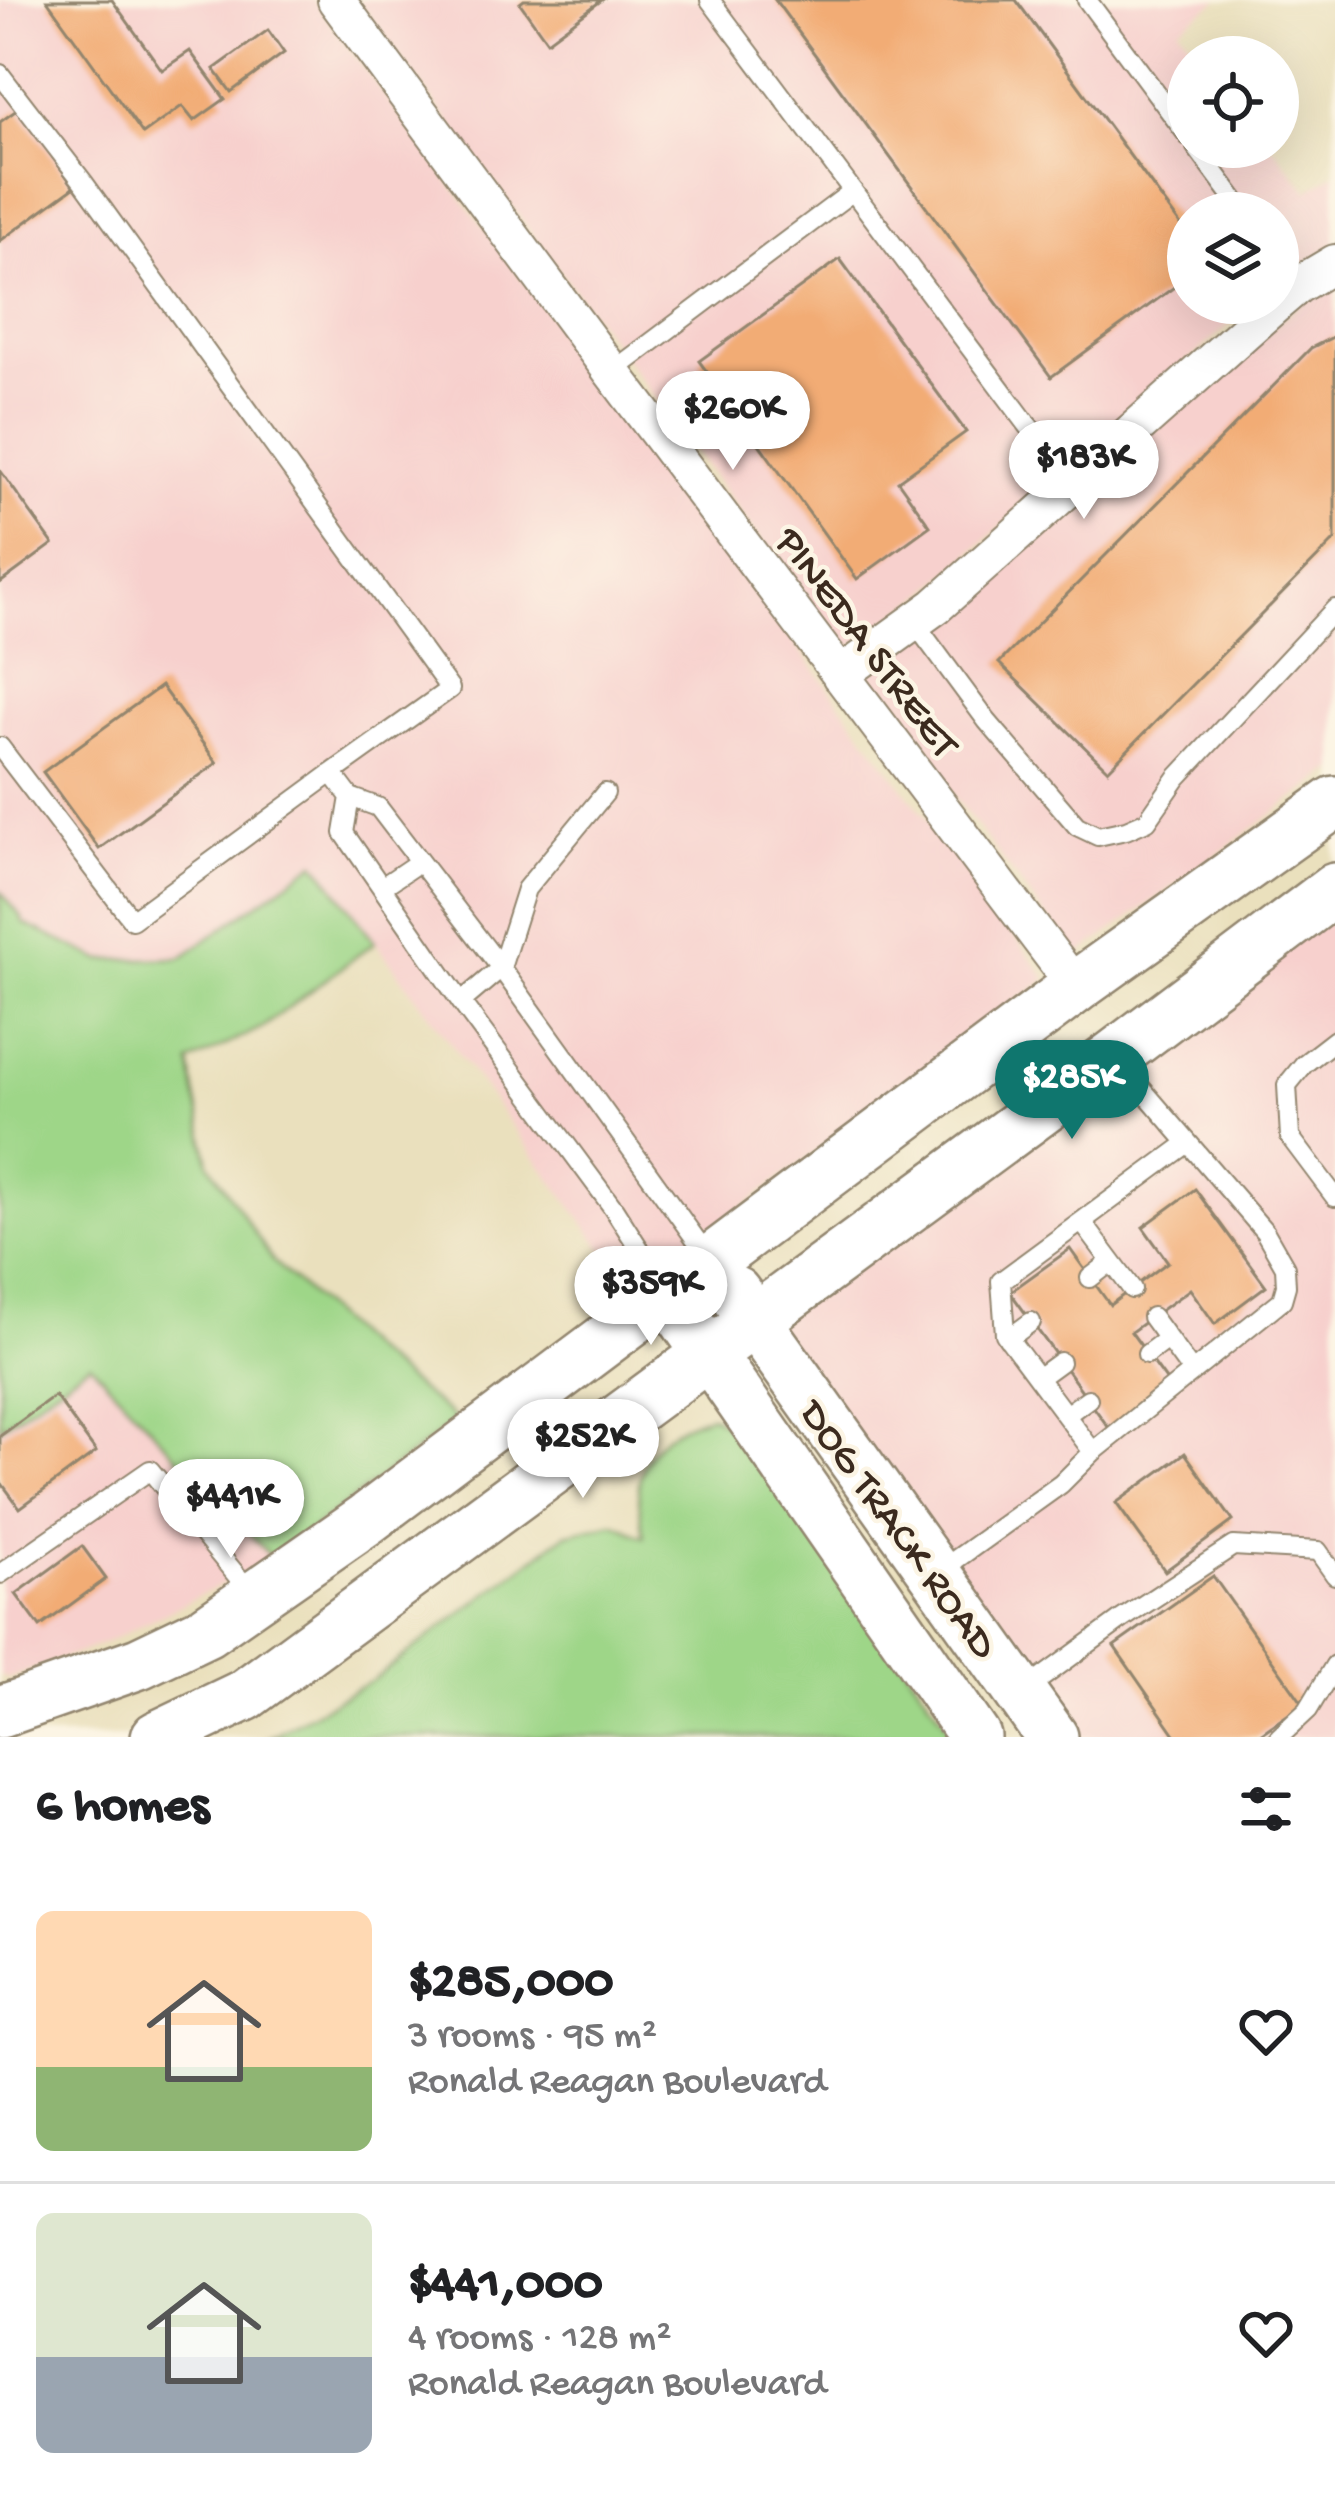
<!DOCTYPE html>
<meta charset="utf-8">
<style>
:root{--surface:#fff;--page:#f6f6f6;--text:#202124;--muted:#757577;--line:#e0e0e0;--accent:#0f766e}
body{margin:0;font-family:"Gochi Hand",sans-serif;background:var(--page);color:var(--text);height:100vh;display:flex;flex-direction:column;font-size:45px;white-space:nowrap}
*{box-sizing:border-box;margin:0}
p{font-size:39px;color:var(--muted)}
.icon{flex:none;width:66px;height:66px;fill:none;stroke:currentColor;stroke-width:2;stroke-linecap:round;stroke-linejoin:round}
.map{position:relative;height:1737px;overflow:hidden}
.panel{display:flex;flex-direction:column;background:var(--surface);flex:1}
.panel>*{flex:none}
.tools{position:absolute;left:1167px;top:36px;display:grid;gap:24px}
.tools a{display:grid;place-items:center;width:132px;height:132px;border-radius:50%;background:var(--surface);box-shadow:0 12px 48px #0002;font-size:60px}
.price{position:absolute;translate:-50% -102px;padding:0 27px;border-radius:42px;background:#fff;color:#222;font-size:39px;line-height:78px;filter:drop-shadow(0 3px 6px #0008)}
.price::after{content:'';position:absolute;left:50%;top:72px;width:36px;height:27px;margin-left:-18px;background:inherit;clip-path:polygon(0 0,100% 0,50% 100%)}
.price.active{background:var(--accent);color:#fff}
ul{padding:0;list-style:none}
li{display:flex;align-items:center;gap:36px;height:300px;padding:0 36px}
li+li{border-top:3px solid var(--line)}
li span{display:grid;place-items:center;flex:none;width:336px;height:240px;border-radius:18px;color:#555}
li>.icon{margin-inline-start:auto}
span .icon{width:144px;height:144px;fill:#fffc;stroke-width:1}
li b{font-size:51px}
h2{display:flex;justify-content:space-between;align-items:center;height:144px;padding:0 36px;font-size:51px}
.map>svg:first-child{display:block}
.built{fill:#f7d0cd}
.green{fill:#9ed688;stroke:#6c8053;stroke-width:3}
.building{fill:#f2ac74}
.lines{fill:none;stroke-linecap:round;stroke-linejoin:round}
.lane-casing{stroke:#92856e;stroke-width:22}
.street-casing{stroke:#92856e;stroke-width:40}
.secondary-casing{stroke:#92856e;stroke-width:56}
.lane{stroke:#fff;stroke-width:18}
.street{stroke:#fff;stroke-width:36}
.secondary{stroke:#fff;stroke-width:51}
.labels{text-anchor:middle;stroke-width:9;stroke-linejoin:round;paint-order:stroke}
.street-label{font-size:42px;fill:#3b2a1e;stroke:#fcf5e5}
</style>
<div class="map">
<svg width="1335" height="1737" viewBox="0 0 1335 1737">
<rect width="100%" height="100%" fill="#fcf5e5"/>
<filter id="ink" filterUnits="userSpaceOnUse"><feTurbulence type="fractalNoise" baseFrequency=".00833" numOctaves="2"/><feDisplacementMap in="SourceGraphic" scale="24" xChannelSelector="R" yChannelSelector="G"/><feConvolveMatrix kernelMatrix="1 2 1 2 8 2 1 2 1" color-interpolation-filters="sRGB"/></filter>
<filter id="wash" filterUnits="userSpaceOnUse"><feTurbulence type="fractalNoise" baseFrequency=".004" numOctaves="4" result="noise"/><feDisplacementMap in="SourceGraphic" scale="48" xChannelSelector="R" yChannelSelector="G"/><feGaussianBlur stdDeviation="2.7" result="paint"/><feColorMatrix in="noise" values="0 0 0 0 0 0 0 0 0 0 0 0 0 0 0 0 0 1.4 0 .05"/><feComposite in="paint" operator="in"/></filter>
<g filter="url(#wash)">
<rect width="100%" height="100%" fill="#eae0bd"/>
<!-- built -->
<path class="built" d="M0 0H313L1047 979 633 1289 316 862 181 958 101 960 23 923 22 918 0 891Z
M358 0H1219L1179 28 1202 57H1188V147H1273L1308 191 1335 173V244L1278 282V213H1188V303H1254L925 594 844 652Z
M1335 281V769L1076 957 864 677 1307 298Z
M1335 889V1737H1052L755 1321Z
M90 1363 273 1559 105 1643 8 1679 0 1675V1428Z"/>
<!-- green -->
<path class="green" d="M316 862 375 942 263 1027 190 1063 209 1163 273 1261 370 1351 457 1420 273 1559 90 1363 0 1428V891L22 918 23 923 101 960 181 958Z
M711 1415 742 1436 956 1737H270L374 1679 566 1534 614 1523 644 1537C642 1519 636 1494 640 1477 650 1439 677 1425 711 1415Z"/>
<g id="blocks">
<!-- building -->
<path class="building" d="M47 0H112L162 70 190 51 225 99 194 121 182 106 143 134Z
M524 0H602L547 41 520 3Z
M775 0H1016L1188 235V277L1051 377Z
M268 30 284 53 231 92 214 69Z
M18 109 74 187 0 241V122Z
M840 259 966 432 898 481 930 526 857 579 699 361Z
M1335 336V540L1108 770 999 663 1311 348Z
M0 470 53 544 0 583Z
M161 686 217 763 99 849 43 772Z
M1195 1189 1266 1286 1215 1324 1190 1289 1131 1332 1171 1387 1111 1431 1010 1292 1070 1249 1110 1305 1168 1262 1143 1227Z
M55 1396 96 1452 20 1508 0 1481V1436Z
M1185 1453 1233 1521 1165 1571 1116 1503Z
M82 1546 106 1579 40 1627 16 1594Z
M1213 1576 1303 1704 1256 1737H1177L1114 1646Z"/>
</g>
</g>
<g filter="url(#ink)">
<use href="#blocks" fill-opacity="0" stroke="#92856e" stroke-width="3"/>
<g class="lines">
<!-- lane casing -->
<g class="lane-casing">
<path id="lane" d="M710 0 1072 484
M1087 0 1188 136
M0 74 84 183 450 689 332 773
M1196 147 1245 213
M1278 258 1298 285
M612 372 853 191
M914 622 987 721 1077 826 1098 836 1126 830 1147 821 1177 778 1335 609
M0 747 132 920 332 773 350 797 378 807 501 968 710 1259
M350 797 344 833 461 1002 614 1209 665 1289
M382 887 419 862
M461 1002 501 968 526 889 605 793
M1335 1040 1304 1064 1287 1085 1290 1137 1335 1197
M1082 1222 1132 1289
M1090 1278 1111 1262
M1152 1317 1192 1372
M1008 1339 1031 1322
M1147 1354 1167 1339
M1038 1378 1060 1362
M1066 1415 1088 1399
M1093 1452 1005 1334 1001 1281 1188 1143
M937 1573 1061 1484 1093 1452 1282 1300 1286 1286 1285 1267 1265 1232 1117 1060
M0 1574 150 1470 252 1594
M1025 1690 1122 1619 1233 1546 1318 1551 1335 1575
M1279 1737 1308 1710 1335 1665"/>
</g>
<!-- street casing -->
<g class="street-casing">
<path id="street" d="M336 0 612 372 1076 987
M1278 302 1298 285 1335 263
M840 675 936 606 1277 303"/>
</g>
<!-- secondary casing -->
<g class="secondary-casing">
<path id="secondary" d="M666 1292 975 1737
M735 1293 1052 1737
M0 1712 139 1663 206 1631 367 1519 1076 987 1335 802
M157 1737 245 1695 1114 1056 1335 889"/>
</g>
<!-- lane -->
<use href="#lane" class="lane"/>
<!-- street -->
<use href="#street" class="street"/>
<!-- secondary -->
<use href="#secondary" class="secondary"/>
</g>
</g>
<g class="labels">
<!-- street labels -->
<g class="street-label">
<text transform="translate(870 640) rotate(53)" y="15">PINEDA STREET</text>
<text transform="translate(902 1527) rotate(54)" y="15">DOG TRACK ROAD</text>
</g>
</g>
</svg>
<div class="tools">
<a><svg class="icon" aria-label="locate" viewBox="0 0 24 24"><circle cx="12" cy="12" r="6"/><path d="M12 2v4M12 18v4M2 12h4M18 12h4"/></svg></a>
<a><svg class="icon" aria-label="layers" viewBox="0 0 24 24"><path d="M12 4l9 5-9 5-9-5zM3 14l9 5 9-5"/></svg></a>
</div>
<b class="price" style="left:733px;top:473px">$260K</b>
<b class="price" style="left:1084px;top:522px">$183K</b>
<b class="price active" style="left:1072px;top:1142px">$285K</b>
<b class="price" style="left:651px;top:1348px">$359K</b>
<b class="price" style="left:583px;top:1501px">$252K</b>
<b class="price" style="left:231px;top:1561px">$441K</b>
</div>
<section class="panel">
<h2>6 homes<svg class="icon" aria-label="filters" viewBox="0 0 24 24"><path d="M4 7h16M4 17h16"/><circle cx="9" cy="7" r="2"/><circle cx="15" cy="17" r="2"/></svg></h2>
<ul>
<li><span style="background:linear-gradient(#ffd9b3 65%,#8fb573 0)"><svg class="icon" aria-label="home" viewBox="0 0 24 24"><path d="M3 11l9-7 9 7M6 9v11h12V9"/></svg></span><div><b>$285,000</b><p>3 rooms · 95 m²</p><p>Ronald Reagan Boulevard</p></div><svg class="icon" aria-label="heart" viewBox="0 0 24 24"><path d="M12 20l-8-8c-3-5 5-10 8-4 3-6 11-1 8 4z"/></svg></li>
<li><span style="background:linear-gradient(#dfe7d0 60%,#9aa5b1 0)"><svg class="icon" aria-label="home" viewBox="0 0 24 24"><path d="M3 11l9-7 9 7M6 9v11h12V9"/></svg></span><div><b>$441,000</b><p>4 rooms · 128 m²</p><p>Ronald Reagan Boulevard</p></div><svg class="icon" aria-label="heart" viewBox="0 0 24 24"><path d="M12 20l-8-8c-3-5 5-10 8-4 3-6 11-1 8 4z"/></svg></li>
</ul>
</section>
